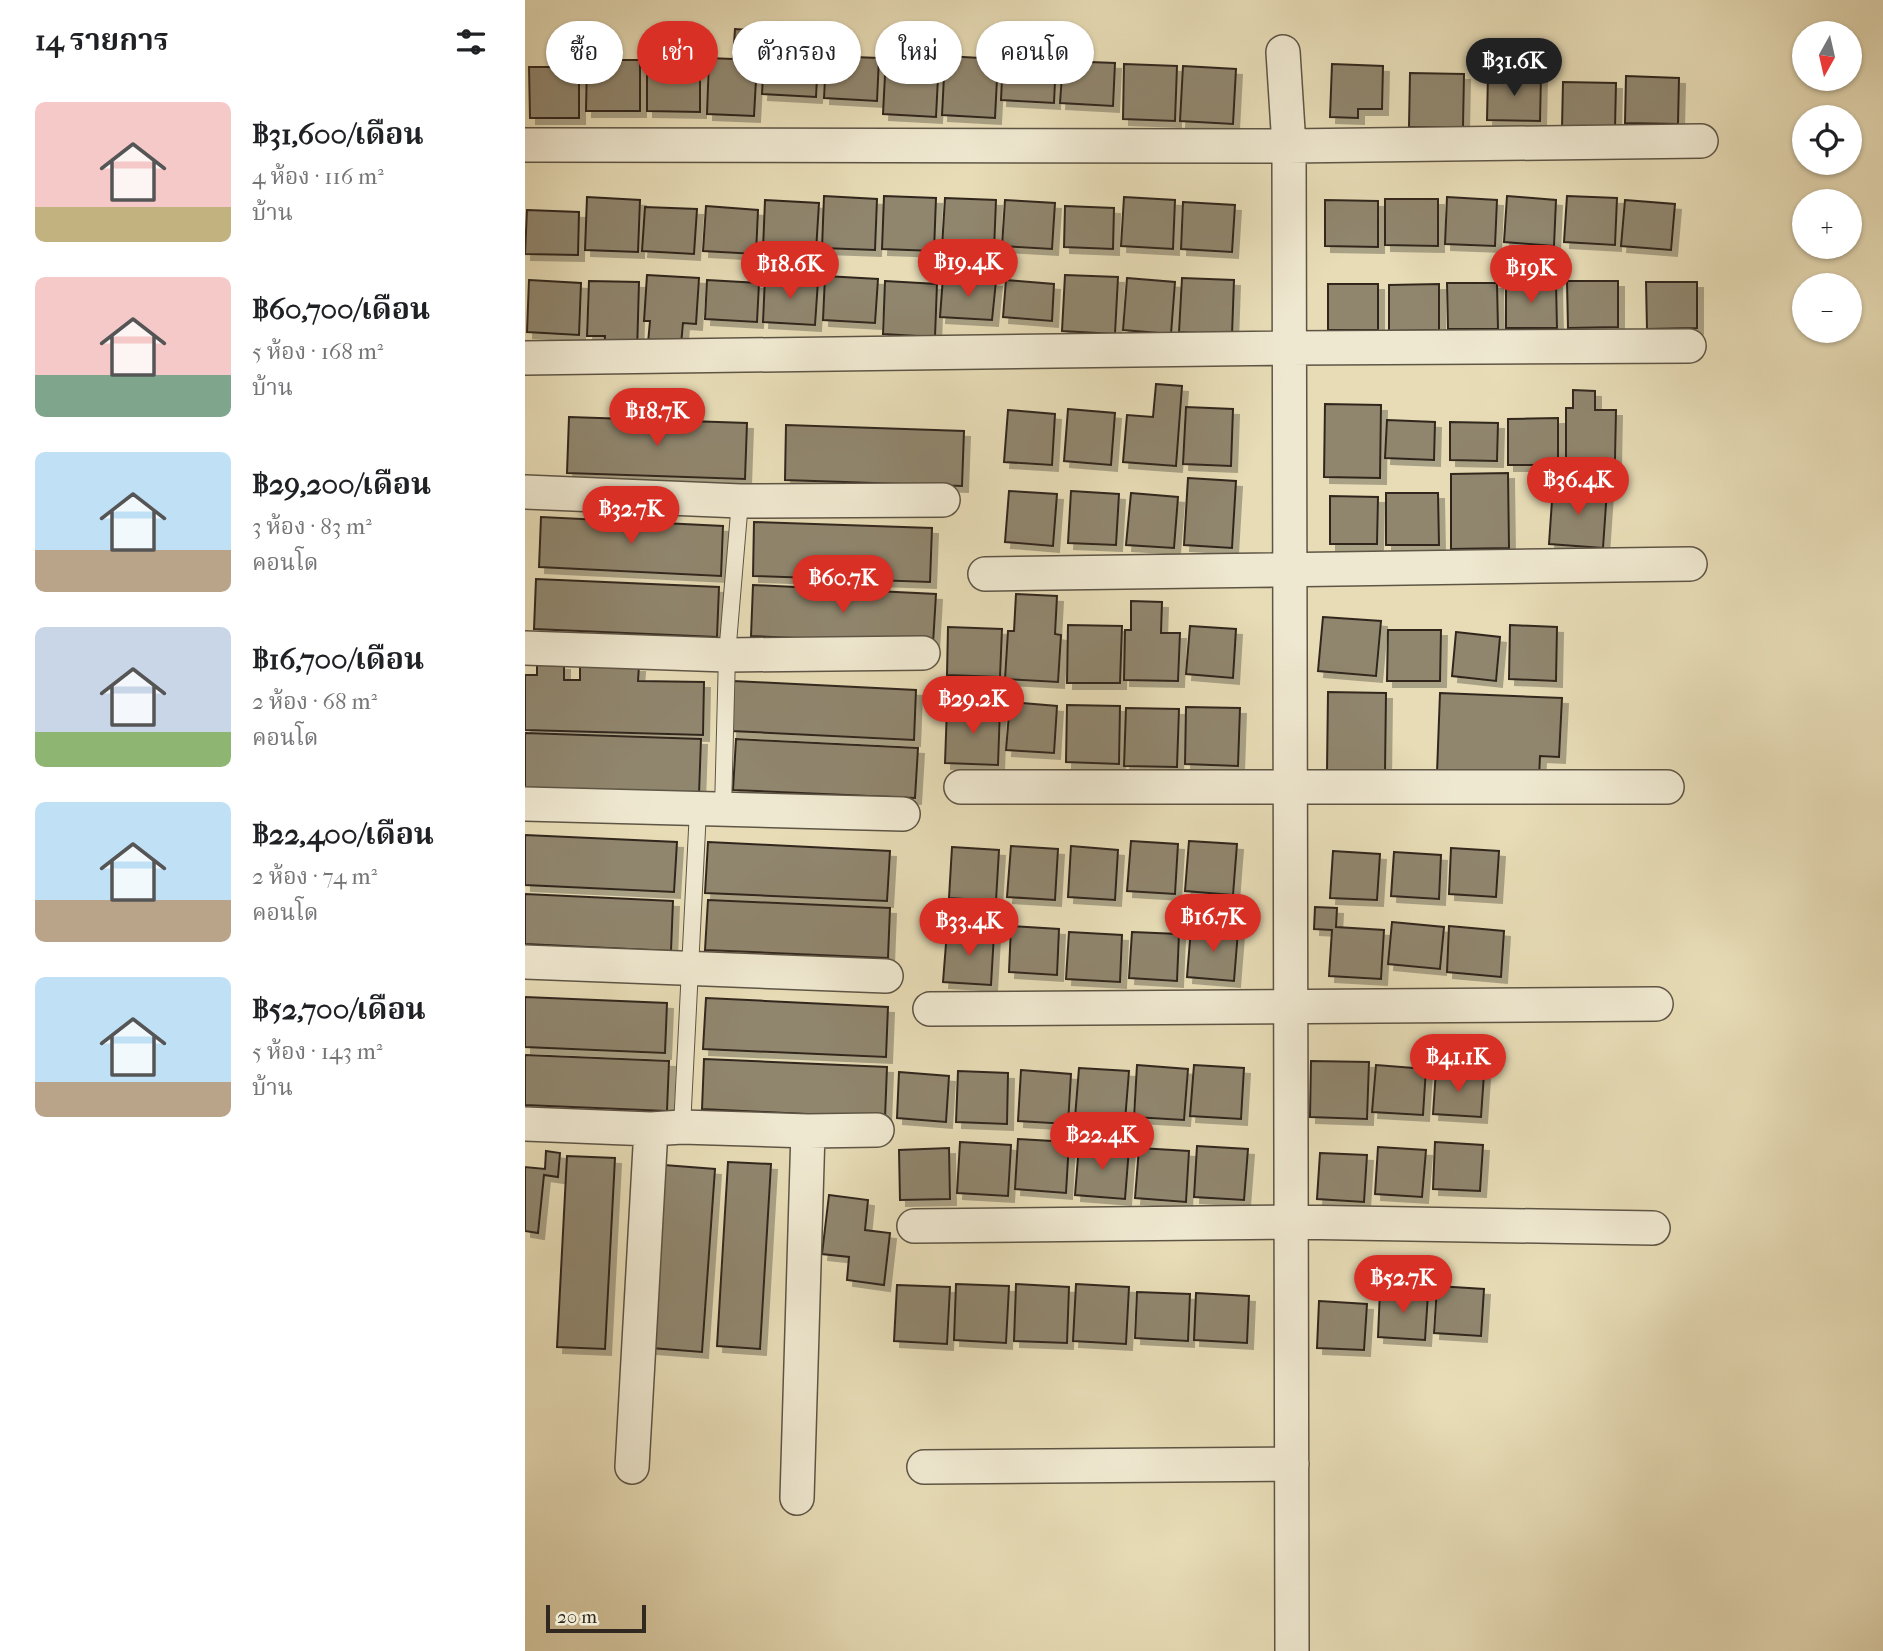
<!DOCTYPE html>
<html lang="th">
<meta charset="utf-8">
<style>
:root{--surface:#fff;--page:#f2f2f2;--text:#202124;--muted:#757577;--accent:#d93025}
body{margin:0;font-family:"IM FELL French Canon","Noto Serif Thai",serif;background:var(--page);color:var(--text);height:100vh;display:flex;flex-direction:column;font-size:26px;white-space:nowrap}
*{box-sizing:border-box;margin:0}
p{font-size:23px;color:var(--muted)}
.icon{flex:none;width:38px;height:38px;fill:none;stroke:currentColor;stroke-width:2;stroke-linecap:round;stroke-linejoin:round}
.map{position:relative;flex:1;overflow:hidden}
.details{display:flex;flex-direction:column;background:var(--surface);width:525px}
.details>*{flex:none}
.guide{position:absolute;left:21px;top:21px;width:665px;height:63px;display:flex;gap:14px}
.needle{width:46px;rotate:188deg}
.fabs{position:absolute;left:1267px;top:21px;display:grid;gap:14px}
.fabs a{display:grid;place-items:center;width:70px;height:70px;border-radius:50%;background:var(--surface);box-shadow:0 2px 5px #0004;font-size:35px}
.scale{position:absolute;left:21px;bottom:18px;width:100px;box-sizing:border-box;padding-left:7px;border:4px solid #31281f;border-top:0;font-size:19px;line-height:24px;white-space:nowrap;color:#31281f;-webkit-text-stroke:5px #efe8d0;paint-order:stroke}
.price{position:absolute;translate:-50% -60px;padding:0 16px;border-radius:24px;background:var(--accent);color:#fff;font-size:23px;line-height:46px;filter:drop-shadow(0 2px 4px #0008)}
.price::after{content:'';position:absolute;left:50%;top:42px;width:21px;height:16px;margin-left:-10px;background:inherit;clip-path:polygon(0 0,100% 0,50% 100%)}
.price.selected{background:#222;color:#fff}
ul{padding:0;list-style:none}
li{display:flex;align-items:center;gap:21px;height:175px;padding:0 35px}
li span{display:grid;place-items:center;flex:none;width:196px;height:140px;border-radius:10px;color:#555}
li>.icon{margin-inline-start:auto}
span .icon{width:84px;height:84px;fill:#fffc;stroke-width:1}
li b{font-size:30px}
h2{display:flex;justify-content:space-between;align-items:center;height:84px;padding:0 35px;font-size:30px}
.tag{padding:0 24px;border-radius:32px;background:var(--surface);box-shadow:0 2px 5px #0004;font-size:24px;line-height:63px}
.tag.selected{background:var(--accent);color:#fff}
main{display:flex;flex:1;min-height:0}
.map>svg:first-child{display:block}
.building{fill:#90866e;stroke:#31281f;stroke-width:2;filter:url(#shadow)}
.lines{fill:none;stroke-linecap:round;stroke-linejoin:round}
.service-casing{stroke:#5e5545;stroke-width:18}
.minor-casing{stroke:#5e5545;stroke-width:36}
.service{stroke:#efe8d0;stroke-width:16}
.minor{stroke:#efe8d0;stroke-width:33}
</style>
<main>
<section class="details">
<h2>14 รายการ<svg class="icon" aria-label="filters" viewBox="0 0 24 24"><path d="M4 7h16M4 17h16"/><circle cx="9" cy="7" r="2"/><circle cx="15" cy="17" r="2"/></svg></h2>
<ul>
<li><span style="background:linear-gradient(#f6c9c9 75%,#c2b280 0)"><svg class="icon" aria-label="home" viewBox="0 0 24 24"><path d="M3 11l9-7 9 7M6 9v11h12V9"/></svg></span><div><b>฿31,600/เดือน</b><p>4 ห้อง · 116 m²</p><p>บ้าน</p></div></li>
<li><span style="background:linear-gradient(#f6c9c9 70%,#7fa58c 0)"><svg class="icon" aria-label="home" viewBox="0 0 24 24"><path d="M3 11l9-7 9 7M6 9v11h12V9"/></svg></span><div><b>฿60,700/เดือน</b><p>5 ห้อง · 168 m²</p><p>บ้าน</p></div></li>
<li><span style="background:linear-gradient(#bfe0f5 70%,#b9a48a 0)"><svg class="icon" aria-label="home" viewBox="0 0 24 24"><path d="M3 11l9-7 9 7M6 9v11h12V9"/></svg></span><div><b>฿29,200/เดือน</b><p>3 ห้อง · 83 m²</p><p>คอนโด</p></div></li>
<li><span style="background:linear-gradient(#c9d6e8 75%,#8fb573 0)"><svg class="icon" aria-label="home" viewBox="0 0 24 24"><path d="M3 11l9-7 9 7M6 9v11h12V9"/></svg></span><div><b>฿16,700/เดือน</b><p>2 ห้อง · 68 m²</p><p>คอนโด</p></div></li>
<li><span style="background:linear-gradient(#bfe0f5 70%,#b9a48a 0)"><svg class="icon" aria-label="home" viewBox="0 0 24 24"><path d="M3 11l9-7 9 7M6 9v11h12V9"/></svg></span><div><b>฿22,400/เดือน</b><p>2 ห้อง · 74 m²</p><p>คอนโด</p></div></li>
<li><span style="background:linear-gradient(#bfe0f5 75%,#b9a48a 0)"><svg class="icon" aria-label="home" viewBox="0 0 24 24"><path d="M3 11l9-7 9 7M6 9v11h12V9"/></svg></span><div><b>฿52,700/เดือน</b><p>5 ห้อง · 143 m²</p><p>บ้าน</p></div></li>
</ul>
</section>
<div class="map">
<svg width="1358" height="1651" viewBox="0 0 1358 1651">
<defs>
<filter id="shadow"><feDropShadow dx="6" dy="6" stdDeviation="0" flood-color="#0004"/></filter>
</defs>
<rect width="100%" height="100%" fill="#e7dcb6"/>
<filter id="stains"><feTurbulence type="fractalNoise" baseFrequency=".00286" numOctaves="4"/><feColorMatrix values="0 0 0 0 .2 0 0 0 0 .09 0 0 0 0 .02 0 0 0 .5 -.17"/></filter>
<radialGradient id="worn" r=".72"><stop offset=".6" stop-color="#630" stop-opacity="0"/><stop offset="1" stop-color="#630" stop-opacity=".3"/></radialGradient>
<!-- building -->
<path class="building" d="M210 29 238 31 236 62H232L229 116 182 114 184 58 208 59Z
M361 55 414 58 411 117 358 114Z
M239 56 293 59 291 97 237 94Z
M301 56 354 58 352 101 299 98Z
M420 56 473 59 470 118 417 115Z
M478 57 531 60 529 103 476 100Z
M62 60H115V111H61Z
M122 60H175V112L122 111Z
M538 61 590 63 588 106 535 103Z
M599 64 652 66 650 121 598 119Z
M807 64 858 66 857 109H833V118L805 117Z
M658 66 711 69 708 124 655 121Z
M4 67H54V118H5Z
M885 73 939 74 938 127H884Z
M963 74 1016 75 1015 121 962 120Z
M1101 76 1154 78 1153 124 1100 123Z
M1038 82 1091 83 1090 129 1037 128Z
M299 196 352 199 350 250 297 248Z
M359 196 411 198 409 251 357 249Z
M982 196 1031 200 1029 246 979 242Z
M1042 196 1092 198 1090 245 1039 242Z
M62 197 115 200 113 252 60 250Z
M599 197 650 200 648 249 596 246Z
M922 197 972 200 970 246 920 244Z
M420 198 471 200 469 250 417 247Z
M860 199H913V246L860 245Z
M240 200 294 203 291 251 238 249Z
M480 200 530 203 527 249 477 246Z
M800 200 853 201V247L800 246Z
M1100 200 1150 204 1146 250 1096 246Z
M658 202 710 205 707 252 656 249Z
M181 206 233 210 231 254 178 251Z
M540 206 589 208 588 249 539 247Z
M120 207 172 209 169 254 117 251Z
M2 210 54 212 53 255 0 254Z
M122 275 174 278 171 324 158 323 156 345 123 343 125 321H119Z
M540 275 593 277 590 334 537 331Z
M300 276 353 279 350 323 298 320Z
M240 277 293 281 290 325 238 322Z
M418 277 471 281 467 320 415 317Z
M602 278 650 282 646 334 598 330Z
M657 278 709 280 707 335 654 332Z
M4 280 56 283 54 335 2 332Z
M182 280 234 283 232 322 180 319Z
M481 280 529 284 527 321 478 317Z
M64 281 114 282 112 353 79 352 80 336H62Z
M360 281 412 284 410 337 358 334Z
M1042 281H1093V327L1043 328Z
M981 282H1031L1032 328H981Z
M1121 282H1172V328L1122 329Z
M922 283H972L973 329H923Z
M803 284H853V330H803Z
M914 284V330L864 331V285Z
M631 384 657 386 651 466 598 462 602 415 628 417Z
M1048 390 1070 391V410H1091L1090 460 1041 459V408H1048Z
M800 404 856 405 855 478 799 477Z
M661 407 708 409 706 466 658 464Z
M543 409 590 413 586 465 539 461Z
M483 410 530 414 527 465 479 462Z
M44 417 222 423 220 479 42 473Z
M1033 418V465H983V419Z
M862 420 910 422 909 460 860 458Z
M925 422 973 423 972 461 925 460Z
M261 425 439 431 437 486 260 480Z
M983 473 984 548 926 549V474Z
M663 478 711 481 707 548 659 545Z
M1028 486 1082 490 1078 548 1024 544Z
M484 491 532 494 528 546 480 542Z
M546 491 594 494 591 545 543 543Z
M606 493 653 497 649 548 601 545Z
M861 493H913L914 545H861Z
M805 496 853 497 852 544H805Z
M16 517 198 526 196 576 14 567Z
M229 522 407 528 405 582 228 576Z
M11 579 194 587 192 637 9 629Z
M228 585 411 594 408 644 226 636Z
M491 594 532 596 530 634 536 635 533 682 480 679 483 631H489Z
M606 601 637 602 636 633H655L653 681 599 680 600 630H606Z
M798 617 856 621 851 676 793 671Z
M543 625 597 626 595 683H542Z
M985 625 1032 627 1031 681 984 679Z
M665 626 711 629 708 678 661 674Z
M423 627 477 629 475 677 422 675Z
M863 630H916L915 681H862Z
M931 632 975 637 971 681 927 676Z
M12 663 39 664V680H55V665L114 666 113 681 179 682 178 735 0 730V675H12Z
M208 681 391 690 389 740 206 731Z
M803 692 861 693 860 773 802 772Z
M915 693 1037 698 1034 757 1015 756 1014 778 912 773Z
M485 702 532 706 529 753 481 750Z
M542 705 595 706 594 764 541 762Z
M422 707 475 708 473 765 420 763Z
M661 707 715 708 713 766 660 764Z
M601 708 654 709 652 767 599 766Z
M0 733 176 739 174 795 0 788Z
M211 739 393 748 390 798 208 790Z
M0 835 152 842 149 892 0 885Z
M606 841 653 844 650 894 602 891Z
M664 841 712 844 708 895 660 891Z
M183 842 365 851 362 901 180 893Z
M486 846 533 849 530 900 482 897Z
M546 846 593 850 590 900 543 897Z
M427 847 474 850 471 901 424 898Z
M926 848 974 851 971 897 924 894Z
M808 851 855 854 852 900 805 898Z
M869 852 916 855 914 899 866 896Z
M0 894 148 901 146 951 0 944Z
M183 900 365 908 363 958 180 950Z
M790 907 812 908 811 927 859 930 856 979 804 976 807 930 789 929Z
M867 922 919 927 915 969 863 964Z
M486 926 534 929 532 975 484 972Z
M924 926 979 931 976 977 922 972Z
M666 928 713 931 709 981 662 977Z
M422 931 469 934 466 985 418 982Z
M544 932 597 935 595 982 541 979Z
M607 932 654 934 652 981 604 978Z
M0 997 142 1003 140 1053 0 1047Z
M181 998 363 1007 361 1057 178 1049Z
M0 1055 144 1061 142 1111 0 1105Z
M179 1059 362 1067 360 1118 177 1109Z
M786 1061 844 1062 842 1119 785 1117Z
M612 1065 663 1069 659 1120 609 1117Z
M669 1065 719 1068 716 1119 665 1116Z
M851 1065 901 1069 898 1115 847 1112Z
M554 1068 604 1071 600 1121 550 1118Z
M496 1070 546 1074 543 1124 493 1121Z
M911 1070 959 1074 956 1117 908 1114Z
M433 1071 483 1073 482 1124 431 1122Z
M374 1072 424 1076 421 1122 372 1118Z
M493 1139 544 1142 541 1193 490 1189Z
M435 1142 486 1145 483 1196 432 1193Z
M910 1142 958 1145 955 1191 908 1189Z
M554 1145 604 1148 600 1199 550 1195Z
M672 1146 723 1149 719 1200 669 1197Z
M853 1147 901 1150 897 1197 850 1194Z
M424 1148 425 1199 375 1200 374 1150Z
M614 1148 664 1151 661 1202 610 1198Z
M21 1151 35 1153 33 1177 19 1175 13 1233 0 1231V1167L20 1169Z
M795 1153 842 1155 839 1202 792 1199Z
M42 1156 90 1158 80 1349 32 1347Z
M203 1162 246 1164 235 1349 192 1346Z
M139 1165 190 1169 177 1352 126 1348Z
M304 1195 343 1200 340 1230 365 1233 359 1285 322 1280 324 1257 297 1254Z
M431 1284 484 1286 481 1343 429 1340Z
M491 1284 544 1287 542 1343 489 1341Z
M551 1284 604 1287 601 1344 548 1341Z
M372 1285 425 1287 422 1344 369 1341Z
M912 1286 959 1289 956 1336 909 1333Z
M855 1290 903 1294 900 1340 853 1337Z
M612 1292 665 1294 663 1341 610 1338Z
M671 1293 724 1296 722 1343 669 1340Z
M794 1301 842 1304 839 1350 792 1348Z"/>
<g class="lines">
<!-- service casing -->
<g class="service-casing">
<path id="service" d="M198 809 202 655 215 501
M157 1127 173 810"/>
</g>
<!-- minor casing -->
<g class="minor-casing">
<path id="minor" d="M758 52 764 146 767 1651
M0 145 764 146 1176 141
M0 358 764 348 1164 346
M0 492 215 501 418 500
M460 574 1165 564
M0 648 202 655 398 653
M436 787H1142
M0 804 378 814
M0 962 361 976
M405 1009 1131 1004
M0 1124 126 1129 157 1127 283 1131 352 1130
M389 1226 766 1222 1128 1228
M107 1467 126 1129
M399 1467 767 1464
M272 1498 283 1131"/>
</g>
<!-- service -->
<use href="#service" class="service"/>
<!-- minor -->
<use href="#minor" class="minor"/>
</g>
<rect width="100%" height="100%" filter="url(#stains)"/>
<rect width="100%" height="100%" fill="url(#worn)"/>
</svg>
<div class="fabs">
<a><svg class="needle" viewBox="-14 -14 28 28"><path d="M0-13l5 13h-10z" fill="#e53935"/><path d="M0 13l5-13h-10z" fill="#757577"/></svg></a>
<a><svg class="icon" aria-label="locate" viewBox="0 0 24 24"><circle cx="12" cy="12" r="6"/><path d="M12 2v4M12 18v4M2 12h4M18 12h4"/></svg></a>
<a>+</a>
<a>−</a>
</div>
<div class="scale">20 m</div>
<b class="price selected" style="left:989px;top:98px">฿31.6K</b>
<b class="price" style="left:443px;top:299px">฿19.4K</b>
<b class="price" style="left:265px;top:301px">฿18.6K</b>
<b class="price" style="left:1006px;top:305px">฿19K</b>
<b class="price" style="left:132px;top:448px">฿18.7K</b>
<b class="price" style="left:1053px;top:517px">฿36.4K</b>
<b class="price" style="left:106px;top:546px">฿32.7K</b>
<b class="price" style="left:318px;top:615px">฿60.7K</b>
<b class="price" style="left:448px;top:736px">฿29.2K</b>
<b class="price" style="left:688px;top:954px">฿16.7K</b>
<b class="price" style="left:444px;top:958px">฿33.4K</b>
<b class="price" style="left:933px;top:1094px">฿41.1K</b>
<b class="price" style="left:577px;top:1172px">฿22.4K</b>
<b class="price" style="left:878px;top:1315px">฿52.7K</b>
<div class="guide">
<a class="tag">ซื้อ</a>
<a class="tag selected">เช่า</a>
<a class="tag">ตัวกรอง</a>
<a class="tag">ใหม่</a>
<a class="tag">คอนโด</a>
</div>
</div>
</main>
